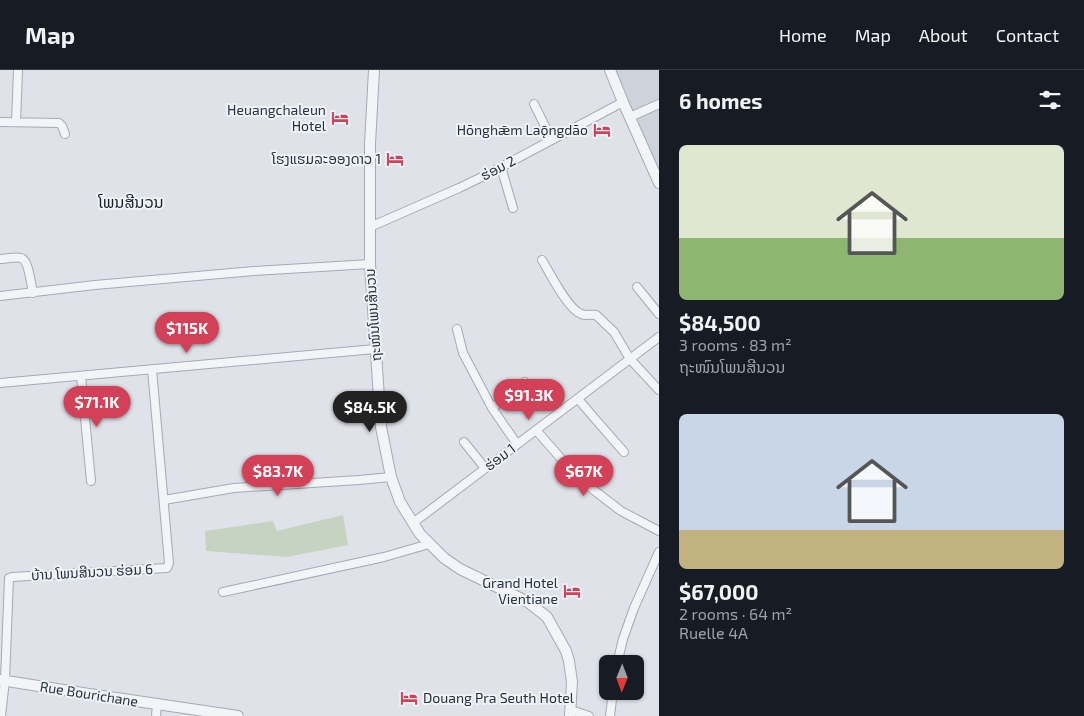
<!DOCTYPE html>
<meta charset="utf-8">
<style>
:root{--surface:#171b24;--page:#242831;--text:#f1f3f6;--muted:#9ea1a6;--line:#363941;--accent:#d24157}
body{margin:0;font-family:"Exo 2","Noto Sans Lao",sans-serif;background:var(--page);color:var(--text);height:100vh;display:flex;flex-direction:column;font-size:19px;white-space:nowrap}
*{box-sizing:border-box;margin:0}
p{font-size:16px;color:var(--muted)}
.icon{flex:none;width:28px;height:28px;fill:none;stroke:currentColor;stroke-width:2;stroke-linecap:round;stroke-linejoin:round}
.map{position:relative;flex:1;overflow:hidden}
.panel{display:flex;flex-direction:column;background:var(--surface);width:425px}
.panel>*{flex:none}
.needle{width:32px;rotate:181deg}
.fabs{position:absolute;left:599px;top:585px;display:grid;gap:10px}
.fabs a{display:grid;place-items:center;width:45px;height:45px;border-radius:8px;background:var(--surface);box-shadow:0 1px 4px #0004;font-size:25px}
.price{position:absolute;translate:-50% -42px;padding:0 11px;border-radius:18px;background:var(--accent);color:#fff;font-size:16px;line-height:32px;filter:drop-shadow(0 1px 2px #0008)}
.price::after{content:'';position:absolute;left:50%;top:30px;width:15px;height:11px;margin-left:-8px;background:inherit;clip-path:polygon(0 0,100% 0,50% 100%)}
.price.active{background:#222;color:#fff}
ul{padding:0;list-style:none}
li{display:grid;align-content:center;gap:10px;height:265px;padding:0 20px}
li span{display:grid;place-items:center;height:155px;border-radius:8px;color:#555}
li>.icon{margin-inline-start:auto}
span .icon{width:90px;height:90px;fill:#fffc;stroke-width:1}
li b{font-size:21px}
h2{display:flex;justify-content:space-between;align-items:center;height:60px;padding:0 20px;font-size:21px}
header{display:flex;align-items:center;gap:30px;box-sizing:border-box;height:70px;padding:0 25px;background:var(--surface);border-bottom:1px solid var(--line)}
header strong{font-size:24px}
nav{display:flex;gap:28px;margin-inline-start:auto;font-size:18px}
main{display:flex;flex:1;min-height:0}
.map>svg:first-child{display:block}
.built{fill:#cdd2db}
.park{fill:#c5d3c0}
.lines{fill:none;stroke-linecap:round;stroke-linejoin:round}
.minor-casing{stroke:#a4aab3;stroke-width:10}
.tertiary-casing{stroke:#a4aab3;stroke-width:12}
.minor{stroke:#f2f4f7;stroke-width:8}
.tertiary{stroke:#f2f4f7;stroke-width:10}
.labels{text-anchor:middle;stroke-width:4;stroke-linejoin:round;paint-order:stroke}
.poi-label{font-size:14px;fill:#283141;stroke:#eff2f6;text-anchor:end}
.street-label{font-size:14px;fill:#283141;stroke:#eff2f6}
.quarter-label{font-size:16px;fill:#1a2231;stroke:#eff2f6}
</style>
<header>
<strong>Map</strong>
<nav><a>Home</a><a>Map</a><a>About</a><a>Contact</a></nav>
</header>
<main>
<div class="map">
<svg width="659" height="646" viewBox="0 0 659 646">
<rect width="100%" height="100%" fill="#dfe3e9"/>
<!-- built -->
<path class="built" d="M608 0H659V117Z"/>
<!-- park -->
<path class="park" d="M343 445 348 475 287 487 206 481 205 461 273 451 277 461Z"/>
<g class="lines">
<!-- minor casing -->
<g class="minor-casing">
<path id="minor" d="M534 34 552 70
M630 47 659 34
M0 52 59 53 62 56 65 64
M16 52 18 0
M501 97 513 138
M370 157 459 118 488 104 623 32
M0 189C6 189 15 186 21 188 29 190 31 215 33 223
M542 190C550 203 567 238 581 244 586 246 591 244 596 245L614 262 630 289 659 320
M637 217 659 244
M0 226 95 215 254 201 370 194
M457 259 463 283 492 338 517 374
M81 306 91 411
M0 313 375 279
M578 329 596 350 624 382
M492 338 525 312
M536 360 578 408 621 441 659 461
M464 372 485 398
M164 430 234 418 359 410 391 407
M413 453 659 267
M223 522 384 487 429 474
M617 594 623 569 634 538 659 482
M571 640 589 646
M1 646 5 610 9 508 12 507 167 498 169 493 152 299
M156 646 157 634
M610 646 613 621"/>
</g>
<!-- tertiary casing -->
<g class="tertiary-casing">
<path id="tertiary" d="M374 0 370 74V194L381 357 391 407 400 432 420 464 444 488 460 499 528 532 547 547 566 581 569 591 572 612 570 646
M610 0 623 32 659 113
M0 610 89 624 238 646"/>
</g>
<!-- minor -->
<use href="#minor" class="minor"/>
<!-- tertiary -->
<use href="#tertiary" class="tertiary"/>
</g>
<!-- icons -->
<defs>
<g id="hotel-bare" transform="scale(1.35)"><path d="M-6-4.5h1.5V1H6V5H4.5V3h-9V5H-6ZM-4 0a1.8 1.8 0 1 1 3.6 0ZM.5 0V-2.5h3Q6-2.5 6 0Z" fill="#d24157" stroke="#eff2f6" stroke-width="2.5" paint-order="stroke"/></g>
</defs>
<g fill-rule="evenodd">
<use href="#hotel-bare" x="340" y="48"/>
<use href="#hotel-bare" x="602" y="60"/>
<use href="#hotel-bare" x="395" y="89"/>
<use href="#hotel-bare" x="572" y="521"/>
<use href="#hotel-bare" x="409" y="628"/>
</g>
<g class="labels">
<!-- poi labels -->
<g class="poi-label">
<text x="326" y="45">Heuangchaleun<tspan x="326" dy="16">Hotel</tspan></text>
<text x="588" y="65">Hōnghǣm Laǭngdāo</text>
<text x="381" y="94">ໂຮງແຮມລະອອງດາວ 1</text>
<text x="558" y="518">Grand Hotel<tspan x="558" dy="16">Vientiane</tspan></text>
<text x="423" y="633" text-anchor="start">Douang Pra Seuth Hotel</text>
</g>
<!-- street labels -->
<g class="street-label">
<text transform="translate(498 98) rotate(-28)" y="5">ຮ່ອມ 2</text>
<text transform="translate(373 245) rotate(-94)" y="5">ຖະໜົນໂພນສີນວນ</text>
<text transform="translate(500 387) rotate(-37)" y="5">ຮ່ອມ 1</text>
<text transform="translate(92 502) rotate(-3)" y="5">ບ້ານ ໂພນສີນວນ ຮ່ອມ 6</text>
<text transform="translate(89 624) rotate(9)" y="5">Rue Bourichane</text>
</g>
<!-- quarter labels -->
<g class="quarter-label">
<text x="131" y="138">ໂພນສີນວນ</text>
</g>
</g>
</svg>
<div class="fabs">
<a><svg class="needle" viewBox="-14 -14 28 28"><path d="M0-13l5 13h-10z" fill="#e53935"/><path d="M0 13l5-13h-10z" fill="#9ea1a6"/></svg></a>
</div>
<b class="price" style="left:187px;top:284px">$115K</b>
<b class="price" style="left:529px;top:351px">$91.3K</b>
<b class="price" style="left:97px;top:358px">$71.1K</b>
<b class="price active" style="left:370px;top:363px">$84.5K</b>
<b class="price" style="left:278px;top:427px">$83.7K</b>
<b class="price" style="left:584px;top:427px">$67K</b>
</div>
<section class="panel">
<h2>6 homes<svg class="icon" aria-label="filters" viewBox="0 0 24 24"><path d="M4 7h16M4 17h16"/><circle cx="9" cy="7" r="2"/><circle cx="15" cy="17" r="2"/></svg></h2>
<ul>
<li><span style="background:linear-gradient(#dfe7d0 60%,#8fb573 0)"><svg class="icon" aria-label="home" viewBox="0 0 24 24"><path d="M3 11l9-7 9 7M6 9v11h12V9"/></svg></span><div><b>$84,500</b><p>3 rooms · 83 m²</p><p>ຖະໜົນໂພນສີນວນ</p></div></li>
<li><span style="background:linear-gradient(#c9d6e8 75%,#c2b280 0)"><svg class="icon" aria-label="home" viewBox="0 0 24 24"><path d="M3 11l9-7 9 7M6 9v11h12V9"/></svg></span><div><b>$67,000</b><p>2 rooms · 64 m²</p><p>Ruelle 4A</p></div></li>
</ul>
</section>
</main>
